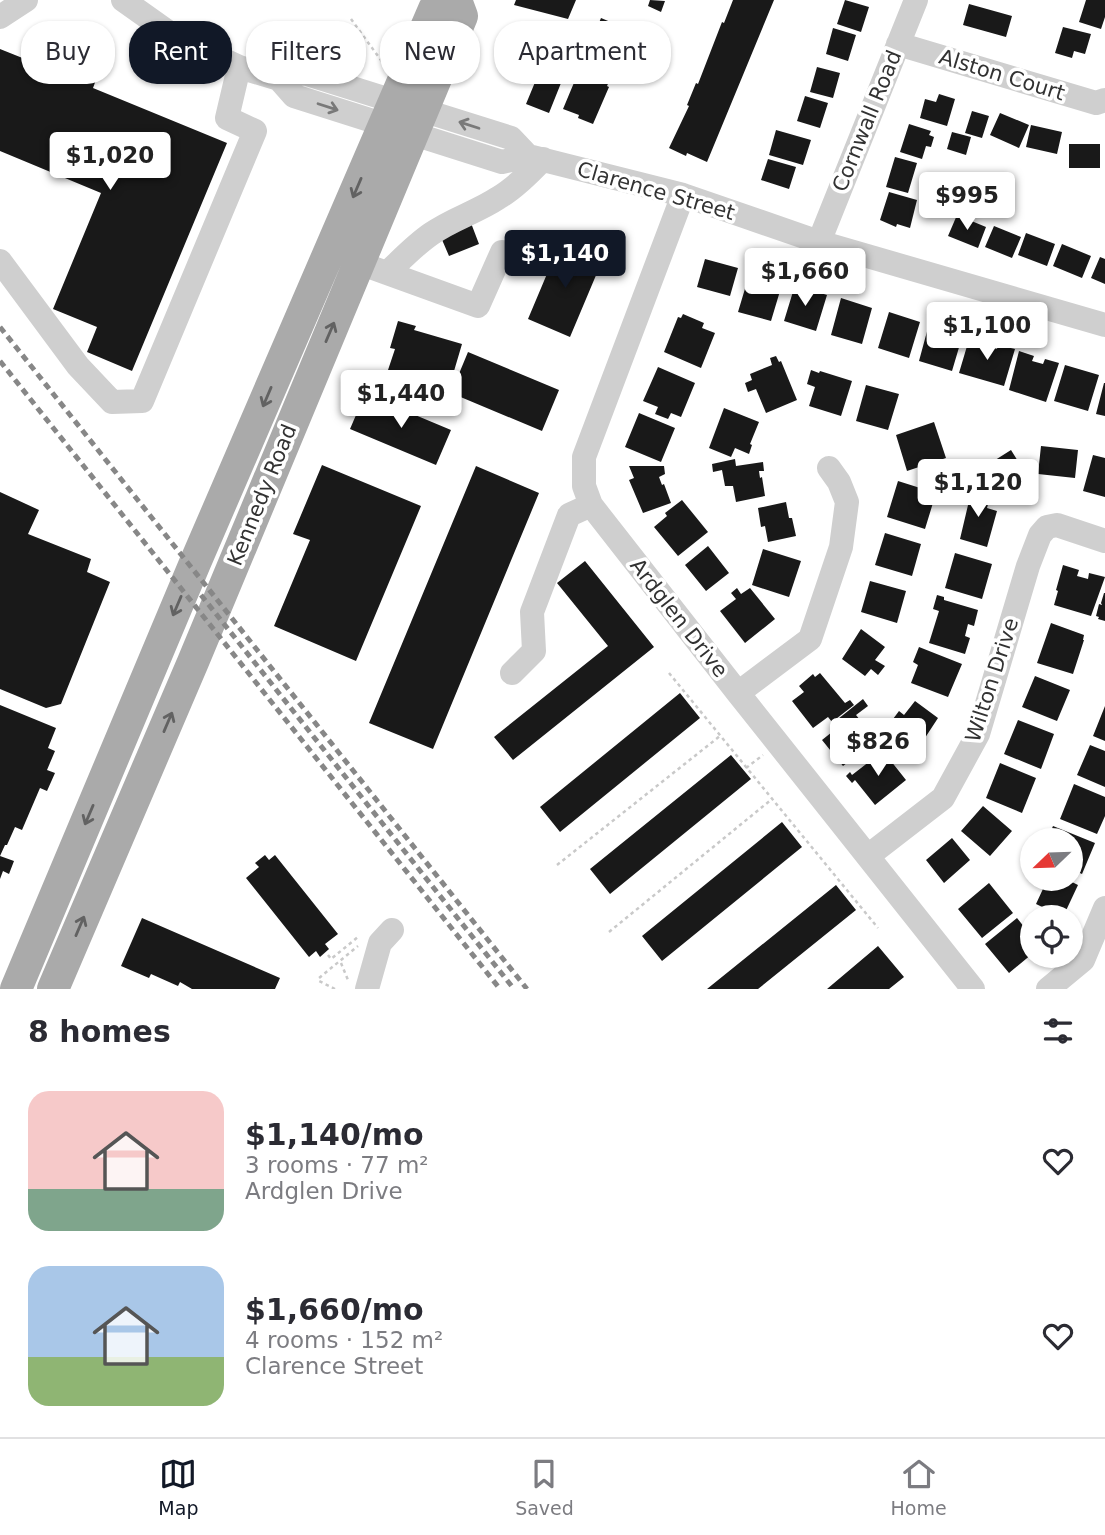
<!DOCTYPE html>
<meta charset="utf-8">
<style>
:root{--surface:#fff;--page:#f2f2f3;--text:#2b2b33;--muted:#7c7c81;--line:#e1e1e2;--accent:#111827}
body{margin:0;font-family:"DejaVu Sans",sans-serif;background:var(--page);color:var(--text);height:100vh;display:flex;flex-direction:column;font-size:26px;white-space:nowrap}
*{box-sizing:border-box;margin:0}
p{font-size:23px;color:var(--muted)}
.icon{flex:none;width:38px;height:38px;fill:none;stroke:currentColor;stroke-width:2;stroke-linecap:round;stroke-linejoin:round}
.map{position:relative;height:989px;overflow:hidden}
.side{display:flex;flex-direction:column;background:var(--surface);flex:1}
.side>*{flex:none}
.top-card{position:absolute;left:21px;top:21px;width:700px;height:63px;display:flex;gap:14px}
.needle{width:46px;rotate:247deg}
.controls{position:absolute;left:1020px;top:828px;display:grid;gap:14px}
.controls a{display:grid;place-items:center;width:63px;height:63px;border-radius:50%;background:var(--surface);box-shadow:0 2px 5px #0004;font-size:35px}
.price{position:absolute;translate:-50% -60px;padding:0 16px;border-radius:7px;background:#fff;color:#222;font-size:23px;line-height:46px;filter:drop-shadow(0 2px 4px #0008)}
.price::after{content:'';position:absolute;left:50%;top:42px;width:21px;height:16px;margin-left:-10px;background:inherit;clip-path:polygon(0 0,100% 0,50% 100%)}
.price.active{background:var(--accent);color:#fff}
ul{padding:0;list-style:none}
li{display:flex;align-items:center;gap:21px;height:175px;padding:0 28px}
li span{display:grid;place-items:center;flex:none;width:196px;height:140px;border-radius:21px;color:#555}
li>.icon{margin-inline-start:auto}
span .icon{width:84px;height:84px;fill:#fffc;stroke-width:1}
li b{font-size:30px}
h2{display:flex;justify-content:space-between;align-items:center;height:84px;padding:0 28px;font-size:30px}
.tag{padding:0 24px;border-radius:28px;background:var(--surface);box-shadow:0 2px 5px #0004;font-size:24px;line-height:63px}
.tag.active{background:var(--accent);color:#fff}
.menu{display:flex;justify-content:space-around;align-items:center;height:98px;border-top:2px solid var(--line);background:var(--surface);font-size:19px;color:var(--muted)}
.menu a{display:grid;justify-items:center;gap:4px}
.menu .active{color:var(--accent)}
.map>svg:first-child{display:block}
.building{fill:#191919}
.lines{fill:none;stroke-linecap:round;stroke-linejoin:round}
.path{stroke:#c9c9c9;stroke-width:2.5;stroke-dasharray:3.5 3.5;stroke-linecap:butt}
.minor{stroke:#cfcfcf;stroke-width:24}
.major{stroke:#aaa;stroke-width:32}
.rail{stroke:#878787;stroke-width:5;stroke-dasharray:7 5;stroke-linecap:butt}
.oneway{stroke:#797979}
.oneway2{stroke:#626262}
.labels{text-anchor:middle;stroke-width:7;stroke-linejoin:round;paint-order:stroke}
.street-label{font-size:21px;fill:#323232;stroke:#fff}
</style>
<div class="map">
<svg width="1105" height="989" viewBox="0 0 1105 989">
<rect width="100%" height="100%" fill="#fff"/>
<!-- building -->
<path class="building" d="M516 0H576L568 19 514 5Z
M650 0 665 1 661 12 648 6Z
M733 0H774L707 162 687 153 686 156 669 148 689 106 687 105 696 83 698 84 722 22 724 23Z
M845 0 869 7 861 32 837 24Z
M1086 0H1105V17L1101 29 1079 22Z
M969 4 1012 16 1006 37 963 25Z
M601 18 632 31 607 86 609 87 593 124 578 118 579 115 563 109Z
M1063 27 1091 34 1085 54 1074 51 1072 58 1055 53Z
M833 28 856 35 848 61 826 54Z
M557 29 579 38 549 113 526 104Z
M0 49 25 59 29 49 97 77 93 88 227 143 132 371 87 352 97 327 53 309 101 193 0 151Z
M817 67 840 73 833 98 810 92Z
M939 94 955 99 947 126 920 118 925 99 936 102Z
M805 96 828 103 820 128 797 121Z
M972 111 989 116 982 138 965 133Z
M1000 113 1029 125 1019 148 990 135Z
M909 124 931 131 929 135 934 137 931 147 926 146 922 159 900 152Z
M1031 125 1062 132 1057 154 1026 147Z
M776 130 811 140 803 165 769 155Z
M952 132 971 137 966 155 947 149Z
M1069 144H1100V168H1069Z
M895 157 917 163 908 193 886 187Z
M768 159 796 167 789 189 761 180Z
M889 192 917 200 910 228 897 224 896 227 880 220Z
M957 215 986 227 978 248 948 236Z
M471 223 479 244 449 256 440 235Z
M994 226 1021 237 1012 258 985 247Z
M1026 233 1055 244 1047 266 1018 255Z
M560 243 602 261 570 337 528 319Z
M1062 244 1091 256 1082 278 1053 266Z
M1100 257 1105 259V284L1091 278Z
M705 259 738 268 730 296 697 287Z
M750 272 783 281 771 321 738 312Z
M795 285 827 295 816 331 784 321Z
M841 298 872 308 862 344 831 335Z
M889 312 920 322 909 358 878 348Z
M683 314 704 323 702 328 715 333 701 368 664 352 678 317 681 318Z
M398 321 416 326 414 330 462 344 449 388 388 370 395 349 390 348Z
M929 324 963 334 952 371 919 361Z
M970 336 987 341 985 346 997 349 998 345 1015 349 1004 386 959 373Z
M1019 351 1034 356 1032 361 1043 364 1045 359 1059 363 1046 402 1009 390Z
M468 352 559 390 542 431 451 393Z
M776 356 779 362 781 361 797 400 766 413 756 389 748 392 745 383 752 380 750 374 772 365 770 358Z
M1065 365 1099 375 1088 411 1054 401Z
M658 367 695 383 681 417 671 413 668 419 655 414 658 407 643 401Z
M811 370 819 373 820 371 852 381 841 416 809 406 815 387 807 384Z
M1104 383H1105V416L1096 414Z
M866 385 899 394 888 430 856 421Z
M365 394 451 430 436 465 350 429Z
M724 408 759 422 750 444 752 445 749 454 735 448 731 457 709 448Z
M639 413 675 428 661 462 625 447Z
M934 422 946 458 907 471 896 435Z
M1041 446 1078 450 1075 478 1038 474Z
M1011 450 1031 482 1030 483 1032 485 1026 489 1024 486 1001 501 981 469Z
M1093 455 1105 458V497L1083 491Z
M735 459 736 466 763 462 764 471H759L760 478 762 477 765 496 736 502 733 486H725L722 470 713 472 712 464Z
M322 465 421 506 356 661 274 626 310 540 293 534Z
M476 466 539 493 433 749 369 723Z
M629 466H664L665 474 659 477 662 485 664 484 671 503 643 513 629 480 634 478Z
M898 481 936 493 925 529 887 517Z
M973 484 990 497 987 508 997 511 987 547 960 539Z
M0 492 39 510 28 534 91 559 87 572 110 582 61 704 46 708 0 689Z
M682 500 708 532 678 556 654 527 667 516 665 513Z
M786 502 789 518H792L796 536 768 542 765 526 761 527 758 508Z
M885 533 921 544 912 576 875 565Z
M708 546 729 573 706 591 685 565Z
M763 549 801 561 789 597 752 585Z
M955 553 992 564 982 599 945 588Z
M585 561 654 647 513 760 494 737 608 646 557 583Z
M1063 565 1079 570 1077 576 1088 579 1089 573 1105 577 1091 616 1054 605 1058 591 1056 590Z
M870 581 906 591 897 623 861 612Z
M737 588 741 594 750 588 775 619 745 643 720 611 736 599 731 593Z
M1104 593H1105V621L1098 619 1099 617 1096 616 1099 604 1102 605 1101 603Z
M937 595 944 597V600L978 610 974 626 968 624 965 636 970 638 965 654 929 643 939 611 933 609Z
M1051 623 1084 635 1083 640H1084L1073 674 1037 663Z
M861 629 885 647 875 660 885 666 878 675 871 669 865 676 842 659Z
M919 647 962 664 948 697 911 683 918 665 913 662Z
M820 673 845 703 850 700 854 705 832 722 828 717 813 728 792 701 804 692 799 686 813 674 815 677Z
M1035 676 1070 690 1057 721 1022 707Z
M680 693 700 718 560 832 540 807Z
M863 699 868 706 856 715 876 740 843 766 822 740 837 728 833 723Z
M915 701 938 718 919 747 918 746 915 750 902 741 905 737 890 723 899 711 904 715Z
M0 705 56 728 48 748 55 751 47 770 55 773 47 791 40 788 22 830 15 827 7 845H5L0 856 14 861 9 874 3 871 0 879Z
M1105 706V741L1093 736Z
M1018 720 1054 734 1041 769 1004 754Z
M1090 745 1105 751V787L1077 775Z
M883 751 906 780 875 805 855 780 852 783 846 776 850 772 852 775Z
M731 755 751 779 610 894 590 869Z
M1000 763 1036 778 1022 813 986 798Z
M1074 784 1105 797V816L1097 834 1060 819Z
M983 806 1012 831 990 856 961 831Z
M782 822 802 847 662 961 642 936Z
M1053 826 1095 843 1082 874 1071 869V840H1047Z
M952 838 970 860 944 883 926 860Z
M265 855 269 860 275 855 338 934 325 944 329 949 320 957 316 951 309 957 246 878 259 867 255 863Z
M1048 878H1064L1078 885 1063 917 1036 904Z
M989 883 1013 913 982 938 958 909Z
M836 885 856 910 758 989H707Z
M142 918 280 978 275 989H192L180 982 178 986 151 974 149 978 121 966Z
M1017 918 1029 933 1032 929V954L1009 973 985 944Z
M878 946 904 977 889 989H827Z"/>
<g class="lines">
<!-- path -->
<path class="path" d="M351 19 383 63
M669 673 878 928
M746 768 763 755
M557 865 720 736
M609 932 772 799
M328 955 331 959 358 937 359 939
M341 963 348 980
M335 989 319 981V978L358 946"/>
<!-- minor -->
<path class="minor" d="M123 0 178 39 239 67 279 79 304 73 511 138 528 156
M0 17 26 0
M898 44 1096 103 1105 100
M279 79 294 96 502 162 528 156 683 195 819 242 1105 325
M683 195 584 457V486L591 505 738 693 973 989
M819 242 916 0
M0 261 78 366 112 402 142 401 255 131 227 118 239 67
M373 268 478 306 502 252
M387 273C401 260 415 245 431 234 452 219 477 212 498 198 515 188 529 174 543 159
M512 673 534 651 532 612 569 515 591 505
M738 693 810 639 841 547 847 502 839 482 829 468
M868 856 943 798 978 734 1028 566 1040 535 1047 527 1057 525 1105 541
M367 989 380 943 392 930
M1048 989 1083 960 1105 908"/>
<!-- major -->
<path class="major" d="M16 989 195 563 434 9 450 0
M53 989 193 662 462 16 456 0"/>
<!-- rail -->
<path class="rail" d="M0 327 527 989
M0 361 500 989
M201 595 514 989"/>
</g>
<!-- one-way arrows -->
<defs><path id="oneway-shaft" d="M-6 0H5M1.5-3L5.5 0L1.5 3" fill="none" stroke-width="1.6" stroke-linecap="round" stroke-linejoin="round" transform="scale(1.75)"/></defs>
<g class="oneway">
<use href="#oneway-shaft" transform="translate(328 107) rotate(18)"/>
<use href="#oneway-shaft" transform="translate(469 125) rotate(-162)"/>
</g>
<g class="oneway2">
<use href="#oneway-shaft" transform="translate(357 188) rotate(113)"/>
<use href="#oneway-shaft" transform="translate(330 332) rotate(-67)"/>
<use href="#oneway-shaft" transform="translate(267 397) rotate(113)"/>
<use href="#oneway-shaft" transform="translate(177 606) rotate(113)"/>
<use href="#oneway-shaft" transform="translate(168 722) rotate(-67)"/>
<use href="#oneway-shaft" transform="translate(89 815) rotate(113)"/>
<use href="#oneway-shaft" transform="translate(80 926) rotate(-67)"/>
</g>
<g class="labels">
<!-- street labels -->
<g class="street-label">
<text transform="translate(1002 75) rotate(17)" y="7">Alston Court</text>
<text transform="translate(867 121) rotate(-68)" y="7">Cornwall Road</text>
<text transform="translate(656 191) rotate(16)" y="7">Clarence Street</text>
<text transform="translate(262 495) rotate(-68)" y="7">Kennedy Road</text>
<text transform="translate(679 618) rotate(52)" y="7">Ardglen Drive</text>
<text transform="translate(992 680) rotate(-72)" y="7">Wilton Drive</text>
</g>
</g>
</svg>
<div class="controls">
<a><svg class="needle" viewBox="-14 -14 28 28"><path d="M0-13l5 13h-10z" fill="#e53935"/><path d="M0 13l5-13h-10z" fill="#7c7c81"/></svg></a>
<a><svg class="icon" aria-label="locate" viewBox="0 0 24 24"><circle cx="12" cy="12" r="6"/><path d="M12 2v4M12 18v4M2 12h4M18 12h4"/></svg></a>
</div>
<b class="price" style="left:110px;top:192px">$1,020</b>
<b class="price" style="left:967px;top:232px">$995</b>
<b class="price active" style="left:565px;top:290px">$1,140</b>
<b class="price" style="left:805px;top:308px">$1,660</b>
<b class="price" style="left:987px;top:362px">$1,100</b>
<b class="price" style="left:401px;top:430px">$1,440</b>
<b class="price" style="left:978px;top:519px">$1,120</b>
<b class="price" style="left:878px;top:778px">$826</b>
<div class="top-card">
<a class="tag">Buy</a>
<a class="tag active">Rent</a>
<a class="tag">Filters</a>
<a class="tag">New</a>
<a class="tag">Apartment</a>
</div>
</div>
<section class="side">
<h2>8 homes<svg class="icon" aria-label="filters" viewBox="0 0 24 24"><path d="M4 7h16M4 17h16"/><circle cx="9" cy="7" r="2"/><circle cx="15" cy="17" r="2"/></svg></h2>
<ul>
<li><span style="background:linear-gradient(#f6c9c9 70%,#7fa58c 0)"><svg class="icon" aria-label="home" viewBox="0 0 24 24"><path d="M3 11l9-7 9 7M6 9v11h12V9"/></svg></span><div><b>$1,140/mo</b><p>3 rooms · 77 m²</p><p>Ardglen Drive</p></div><svg class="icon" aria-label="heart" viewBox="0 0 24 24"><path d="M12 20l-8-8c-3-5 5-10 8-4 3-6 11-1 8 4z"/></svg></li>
<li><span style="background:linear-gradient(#a9c7e8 65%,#8fb573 0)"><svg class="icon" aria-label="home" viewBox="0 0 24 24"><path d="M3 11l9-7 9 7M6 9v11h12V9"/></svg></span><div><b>$1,660/mo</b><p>4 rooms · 152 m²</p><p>Clarence Street</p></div><svg class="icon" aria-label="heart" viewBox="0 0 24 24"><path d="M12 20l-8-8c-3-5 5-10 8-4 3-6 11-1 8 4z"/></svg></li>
</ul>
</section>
<nav class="menu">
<a class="active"><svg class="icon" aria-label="map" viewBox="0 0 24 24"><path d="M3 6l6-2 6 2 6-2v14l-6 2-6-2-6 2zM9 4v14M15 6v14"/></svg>Map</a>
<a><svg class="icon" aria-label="saved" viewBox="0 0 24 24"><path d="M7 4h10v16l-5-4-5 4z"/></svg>Saved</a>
<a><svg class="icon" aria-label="home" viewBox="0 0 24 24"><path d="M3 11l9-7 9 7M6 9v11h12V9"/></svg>Home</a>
</nav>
